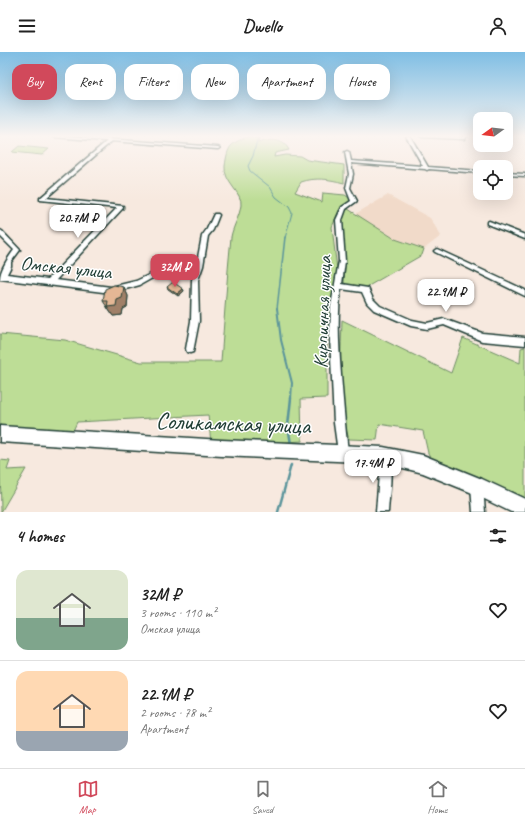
<!DOCTYPE html>
<meta charset="utf-8">
<style>
:root{--surface:#fff;--page:#f6f6f6;--text:#222;--muted:#767676;--line:#e0e0e0;--accent:#d1495b}
body{margin:0;font-family:Caveat,sans-serif;background:var(--page);color:var(--text);height:100vh;display:flex;flex-direction:column;font-size:15px;white-space:nowrap}
*{box-sizing:border-box;margin:0}
p{font-size:13px;color:var(--muted)}
.icon{flex:none;width:22px;height:22px;fill:none;stroke:currentColor;stroke-width:2;stroke-linecap:round;stroke-linejoin:round}
.map{position:relative;height:460px;overflow:hidden}
.panel{display:flex;flex-direction:column;background:var(--surface);flex:1}
.panel>*{flex:none}
.top-card{position:absolute;left:12px;top:12px;width:501px;height:36px;display:flex;gap:8px}
.needle{width:26px;rotate:255deg}
.buttons{position:absolute;left:473px;top:60px;display:grid;gap:8px}
.buttons a{display:grid;place-items:center;width:40px;height:40px;border-radius:8px;background:var(--surface);box-shadow:0 4px 16px #0002;font-size:20px}
.price{position:absolute;translate:-50% -34px;padding:0 9px;border-radius:8px;background:#fff;color:#222;font-size:13px;line-height:26px;filter:drop-shadow(0 1px 2px #0008)}
.price::after{content:'';position:absolute;left:50%;top:24px;width:12px;height:9px;margin-left:-6px;background:inherit;clip-path:polygon(0 0,100% 0,50% 100%)}
.price.selected{background:var(--accent);color:#fff}
ul{padding:0;list-style:none}
li{display:flex;align-items:center;gap:12px;height:100px;padding:0 16px}
li+li{border-top:1px solid var(--line)}
li span{display:grid;place-items:center;flex:none;width:112px;height:80px;border-radius:12px;color:#555}
li>.icon{margin-inline-start:auto}
span .icon{width:48px;height:48px;fill:#fffc;stroke-width:1}
li b{font-size:17px}
h2{display:flex;justify-content:space-between;align-items:center;height:48px;padding:0 16px;font-size:17px}
.pill{padding:0 14px;border-radius:12px;background:var(--surface);box-shadow:0 4px 16px #0002;font-size:14px;line-height:36px}
.pill.selected{background:var(--accent);color:#fff}
header{display:flex;justify-content:space-between;align-items:center;height:52px;padding:0 16px;background:var(--surface);font-size:18px;font-weight:700}
.menu{display:flex;justify-content:space-around;align-items:center;height:56px;border-top:1px solid var(--line);background:var(--surface);font-size:11px;color:var(--muted)}
.menu a{display:grid;justify-items:center;gap:2px}
.menu .selected{color:var(--accent)}
.map>svg:first-child{display:block}
.built{fill:#f1dac9}
.green{fill:#bddd96;stroke:#6e8d65}
.lines{fill:none;stroke-linecap:round;stroke-linejoin:round}
.stream-far3{stroke:#5a949b;stroke-width:1}
.stream-far2{stroke:#5a949b;stroke-width:1.5}
.stream-far1{stroke:#5a949b;stroke-width:2}
.stream{stroke:#5a949b;stroke-width:2.5}
.street-casing{stroke:#1f3d34;stroke-width:3}
.primary-casing{stroke:#1f3d34;stroke-width:3}
.street{fill:#fff;fill-rule:evenodd}
.primary{fill:#fff;fill-rule:evenodd}
.wall{fill:#c49d80;stroke:#1f3d34}
.shaded-wall{fill:#a08068;stroke:#1f3d34}
.building{fill:#e4b795;stroke:#1f3d34}
.labels{text-anchor:middle;stroke-width:3;stroke-linejoin:round;paint-order:stroke}
.street-label{font-size:20px;fill:#1f3d34;stroke:#fff}
.near-street-label{font-size:24px;fill:#1f3d34;stroke:#fff}
</style>
<header><svg class="icon" aria-label="menu" viewBox="0 0 24 24"><path d="M4 6h16M4 12h16M4 18h16"/></svg>Dwello<svg class="icon" aria-label="person" viewBox="0 0 24 24"><circle cx="12" cy="8" r="4"/><path d="M4 21q1-7 8-7t8 7"/></svg></header>
<div class="map">
<svg width="525" height="460" viewBox="0 0 525 460">
<rect width="100%" height="100%" fill="#f7e9df"/>
<filter id="ink" filterUnits="userSpaceOnUse"><feTurbulence type="fractalNoise" baseFrequency=".025" numOctaves="2"/><feDisplacementMap in="SourceGraphic" scale="8" xChannelSelector="R" yChannelSelector="G"/><feConvolveMatrix kernelMatrix="1 2 1 2 8 2 1 2 1" color-interpolation-filters="sRGB"/></filter>
<g filter="url(#ink)">
<!-- built -->
<path class="built" d="M388 143 430 166 441 184 424 197 395 187 355 162Z"/>
<!-- green -->
<path class="green" d="M249 84 259 86 258 91C270 87 283 86 289 98L275 101 274 105 285 103 300 104 307 108 344 113V131C329 127 316 125 301 130L295 140 322 150 323 141 345 143 352 148 339 158 332 175 337 218 327 288V346L301 347 302 389 256 392 211 391 208 363 77 370 71 383 0 377V282L65 288 141 310H221C224 269 227 226 231 185 233 174 240 164 241 153 243 141 223 130 225 114 228 93 230 92 249 84Z
M19 94 49 97 42 103 12 100Z
M348 157 395 187 424 197 422 203 365 236 344 232 345 213 341 168 343 161Z
M342 268 451 321 463 286 520 311 521 296 525 295V447L434 412 428 401 423 379 379 372 377 388 349 387C336 349 341 308 342 268Z
M0 408 10 409 7 418 26 417 1 460Z"/>
<g class="lines">
<!-- stream-far3 -->
<path class="stream-far3" d="M252 84 258 85
M258 84 253 104 248 114 250 119 270 135 276 145 289 155 292 161 285 186"/>
<!-- stream-far2 -->
<path class="stream-far2" d="M277 257 285 185"/>
<!-- stream-far1 -->
<path class="stream-far1" d="M277 256 281 288 292 331 291 347"/>
<!-- stream -->
<path class="stream" d="M291 346 288 374 291 392
M278 460 291 413"/>
<!-- street casing -->
<g class="street-casing">
<path id="street" d="M52 84H66L218 95 220 96 218 97 112 89 46 146 123 154V156L56 228 111 235 136 229 155 220 196 216 202 184 207 177 214 162H218L219 163 213 178 208 184 203 214 198 228 199 269 193 300 190 301 187 300 186 297 191 269 192 228 194 221 156 224 140 233 111 241 0 227C0 218 8 206 14 198L0 184V178L2 179 20 198 11 210V214L7 222 48 227 117 156 40 148V146L107 89 54 85Z
M406 84H410L428 115 480 119V121L429 117 427 118 425 117 351 111 353 122 350 136 357 149 346 157 342 168 345 209 342 232 368 236 373 247 380 254 412 268 427 271 444 267 482 281 525 285V293L482 289 444 273 427 277 411 274 374 258 367 251 362 240 341 237C337 266 339 294 341 323 343 349 345 374 348 400L347 404 343 405 339 404 338 400 334 371 330 284 331 254 339 209 336 168 342 155 351 149 346 136 349 122 345 100 347 99 349 100 351 109 423 114Z
M420 84 463 85V84H467L464 87 422 85Z
M506 121 525 122V124L506 123Z
M489 169 525 183V187L487 172V170Z
M437 197 525 238V244L435 200 434 199 435 198Z
M383 398 387 399C394 417 389 441 388 460H376L379 422 378 403 379 399Z
M477 429 481 431 483 435 485 460H473L471 435 473 431Z"/>
</g>
<!-- primary casing -->
<g class="primary-casing">
<path id="primary" d="M0 374 222 388 383 395 423 403 482 427 525 447V460H511L470 440 423 421 383 411 222 404 0 390Z"/>
</g>
<!-- street -->
<use href="#street" class="street"/>
<!-- primary -->
<use href="#primary" class="primary"/>
</g>
<!-- wall -->
<path class="wall" d="M124 235 128 244 127 255 123 257 122 263 113 264 103 249Z
M167 235 183 237 184 239 178 244 168 237Z"/>
<!-- shaded-wall -->
<path class="shaded-wall" d="M124 235 128 244 127 255 123 257 122 263 113 264 107 255 117 248Z
M183 237 184 239 178 244 177 242Z"/>
<!-- building -->
<path class="building" d="M173 230 183 237 177 242 167 235Z
M114 233 124 235 122 246 117 248 116 254 107 255 108 249H103L105 237Z"/>
</g>
<!-- sky -->
<linearGradient id="sky" x2="0" y2="1"><stop stop-color="#7fbee4"/><stop offset="0.57" stop-color="#fbf5f1"/><stop offset="1" stop-color="#fbf5f1" stop-opacity="0"/></linearGradient>
<rect width="525" height="148" fill="url(#sky)"/>
<g class="labels">
<!-- street labels -->
<g class="street-label">
<text transform="translate(66 215) rotate(6)" y="7">Омская улица</text>
<text transform="translate(322 260) rotate(-88)" y="7">Кирпичная улица</text>
</g>
<!-- near-street labels -->
<g class="near-street-label">
<text transform="translate(233 371) rotate(2)" y="8">Соликамская улица</text>
</g>
</g>
</svg>
<div class="buttons">
<a><svg class="needle" viewBox="-14 -14 28 28"><path d="M0-13l5 13h-10z" fill="#e53935"/><path d="M0 13l5-13h-10z" fill="#767676"/></svg></a>
<a><svg class="icon" aria-label="locate" viewBox="0 0 24 24"><circle cx="12" cy="12" r="6"/><path d="M12 2v4M12 18v4M2 12h4M18 12h4"/></svg></a>
</div>
<b class="price" style="left:78px;top:187px">20.7M ₽</b>
<b class="price selected" style="left:175px;top:236px">32M ₽</b>
<b class="price" style="left:446px;top:261px">22.9M ₽</b>
<b class="price" style="left:373px;top:432px">17.4M ₽</b>
<div class="top-card">
<a class="pill selected">Buy</a>
<a class="pill">Rent</a>
<a class="pill">Filters</a>
<a class="pill">New</a>
<a class="pill">Apartment</a>
<a class="pill">House</a>
</div>
</div>
<section class="panel">
<h2>4 homes<svg class="icon" aria-label="filters" viewBox="0 0 24 24"><path d="M4 7h16M4 17h16"/><circle cx="9" cy="7" r="2"/><circle cx="15" cy="17" r="2"/></svg></h2>
<ul>
<li><span style="background:linear-gradient(#dfe7d0 60%,#7fa58c 0)"><svg class="icon" aria-label="home" viewBox="0 0 24 24"><path d="M3 11l9-7 9 7M6 9v11h12V9"/></svg></span><div><b>32M ₽</b><p>3 rooms · 110 m²</p><p>Омская улица</p></div><svg class="icon" aria-label="heart" viewBox="0 0 24 24"><path d="M12 20l-8-8c-3-5 5-10 8-4 3-6 11-1 8 4z"/></svg></li>
<li><span style="background:linear-gradient(#ffd9b3 75%,#9aa5b1 0)"><svg class="icon" aria-label="home" viewBox="0 0 24 24"><path d="M3 11l9-7 9 7M6 9v11h12V9"/></svg></span><div><b>22.9M ₽</b><p>2 rooms · 78 m²</p><p>Apartment</p></div><svg class="icon" aria-label="heart" viewBox="0 0 24 24"><path d="M12 20l-8-8c-3-5 5-10 8-4 3-6 11-1 8 4z"/></svg></li>
</ul>
</section>
<nav class="menu">
<a class="selected"><svg class="icon" aria-label="map" viewBox="0 0 24 24"><path d="M3 6l6-2 6 2 6-2v14l-6 2-6-2-6 2zM9 4v14M15 6v14"/></svg>Map</a>
<a><svg class="icon" aria-label="saved" viewBox="0 0 24 24"><path d="M7 4h10v16l-5-4-5 4z"/></svg>Saved</a>
<a><svg class="icon" aria-label="home" viewBox="0 0 24 24"><path d="M3 11l9-7 9 7M6 9v11h12V9"/></svg>Home</a>
</nav>
